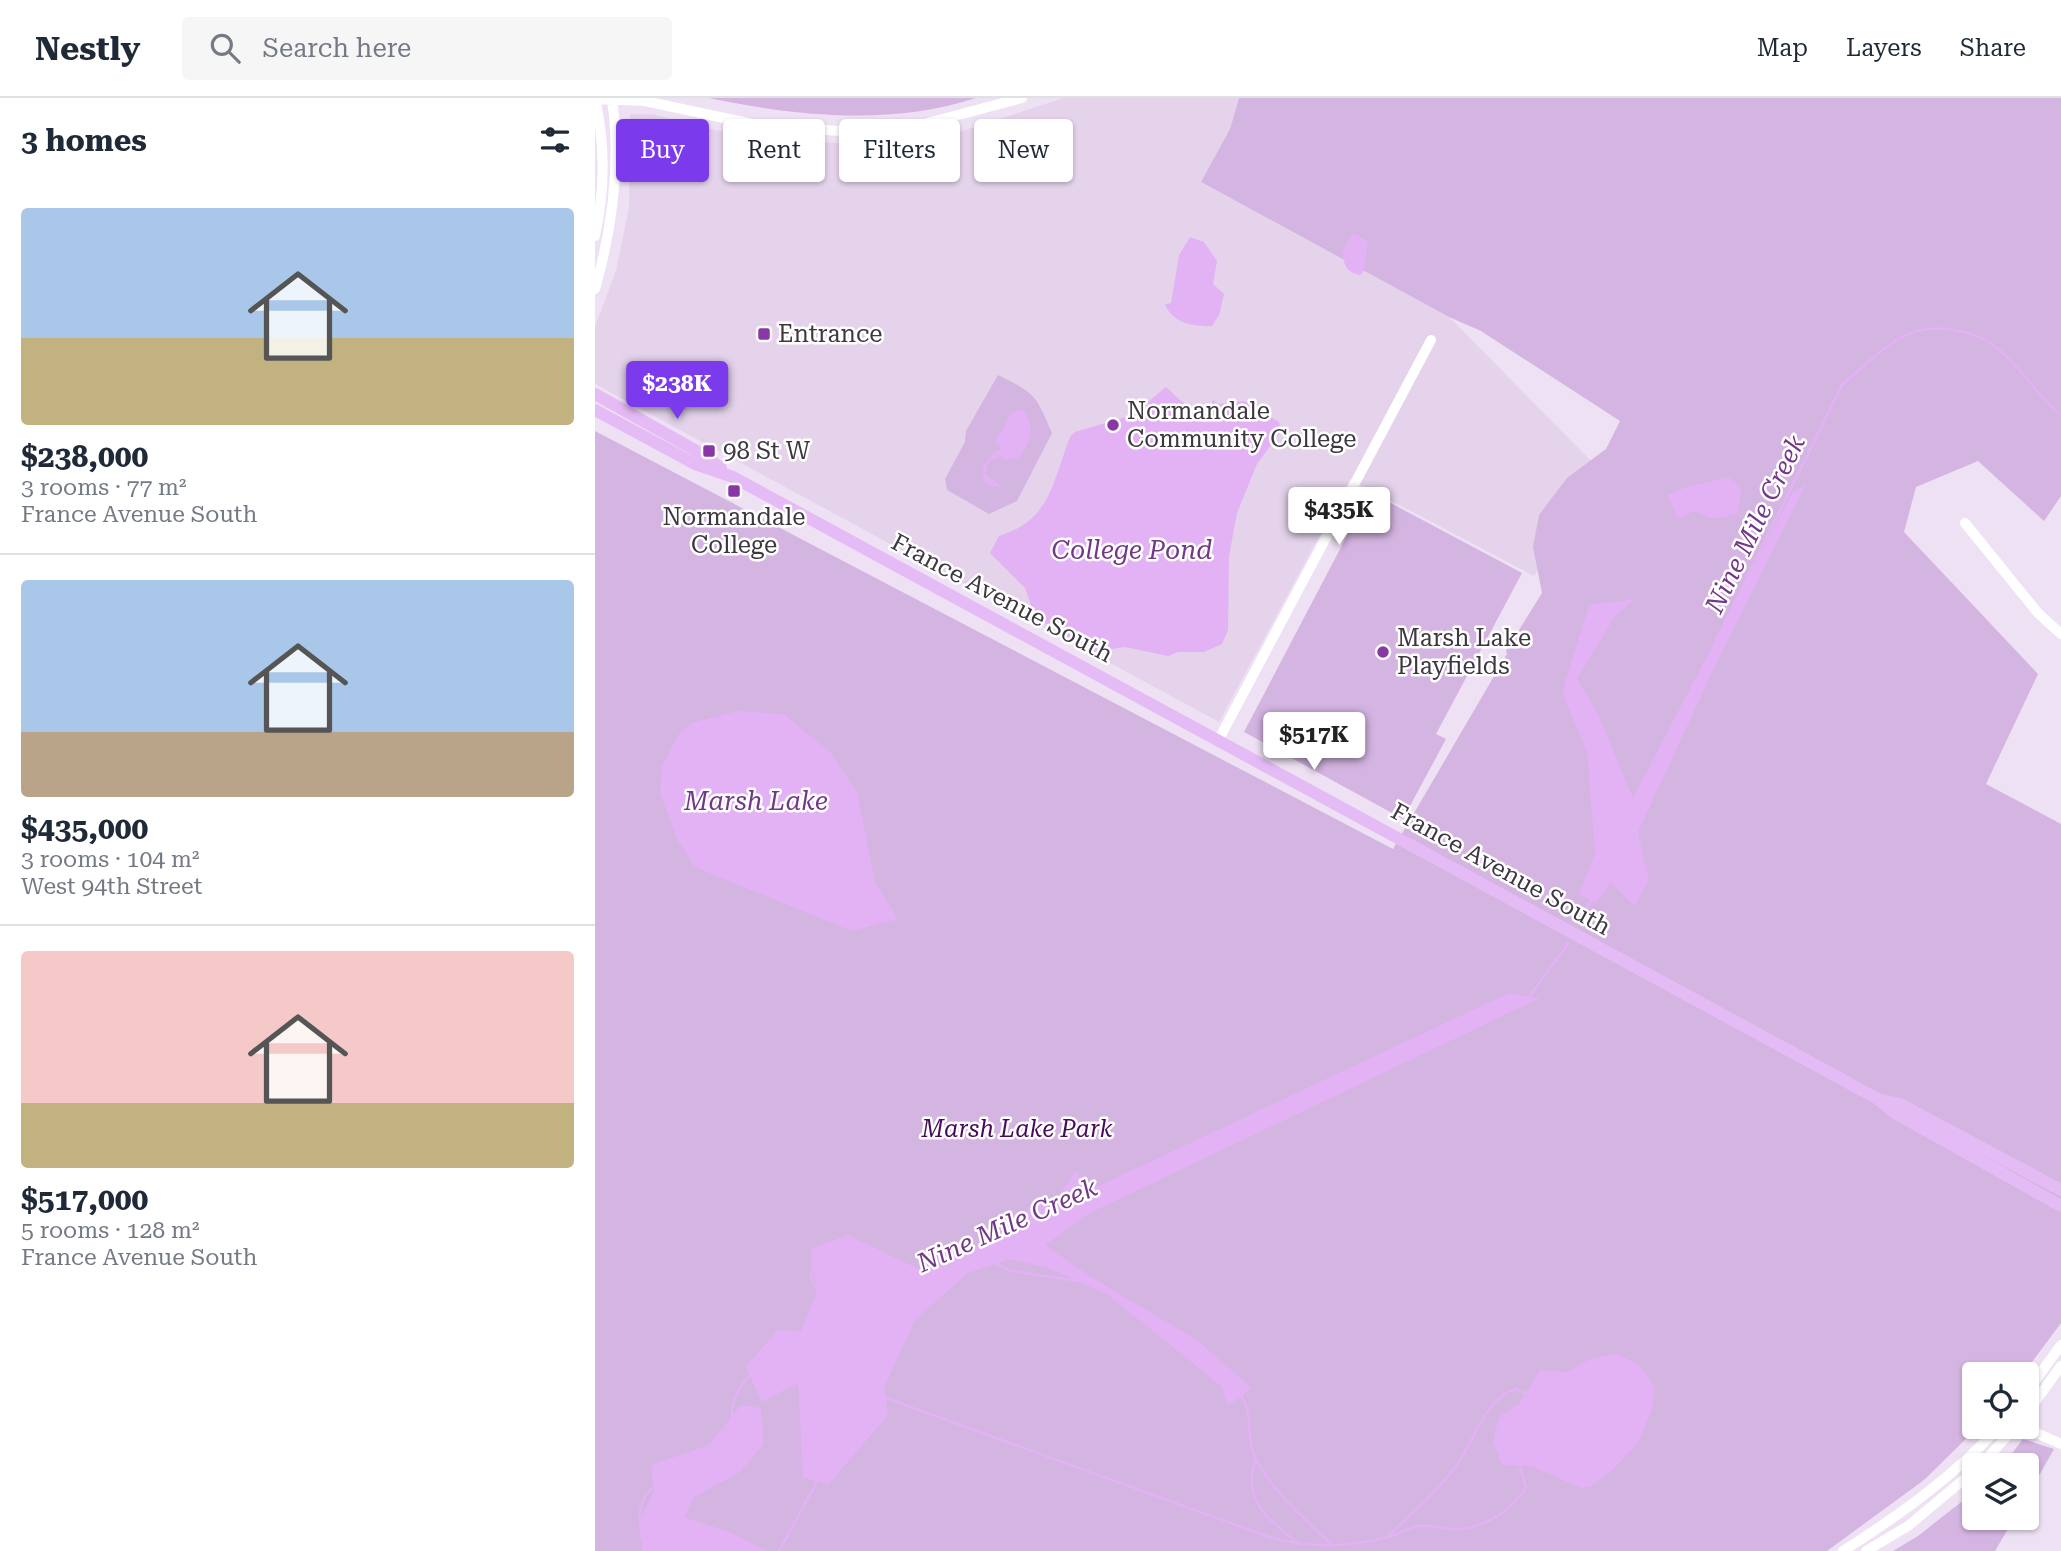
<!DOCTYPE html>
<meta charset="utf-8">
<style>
:root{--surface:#fff;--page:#f6f6f7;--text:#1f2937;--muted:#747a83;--line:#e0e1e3;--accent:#7c3aed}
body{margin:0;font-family:"Roboto Serif",serif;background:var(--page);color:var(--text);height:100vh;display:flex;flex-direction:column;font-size:26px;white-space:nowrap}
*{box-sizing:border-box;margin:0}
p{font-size:23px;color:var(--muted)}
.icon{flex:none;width:38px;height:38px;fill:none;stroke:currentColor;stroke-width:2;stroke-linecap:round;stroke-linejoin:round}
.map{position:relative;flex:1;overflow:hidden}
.sheet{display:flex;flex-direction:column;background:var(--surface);width:595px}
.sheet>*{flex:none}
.guide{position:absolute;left:21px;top:21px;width:665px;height:63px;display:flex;gap:14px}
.buttons{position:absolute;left:1367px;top:1264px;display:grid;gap:14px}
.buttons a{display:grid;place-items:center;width:77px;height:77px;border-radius:7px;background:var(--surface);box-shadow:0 2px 5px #0004;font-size:35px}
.price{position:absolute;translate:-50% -60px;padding:0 16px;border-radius:7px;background:#fff;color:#222;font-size:23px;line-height:46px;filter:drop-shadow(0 2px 4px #0008)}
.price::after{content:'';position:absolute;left:50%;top:42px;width:21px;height:16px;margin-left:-10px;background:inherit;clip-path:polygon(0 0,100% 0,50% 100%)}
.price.current{background:var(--accent);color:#fff}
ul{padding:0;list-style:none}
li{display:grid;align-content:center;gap:14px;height:371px;padding:0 21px}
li+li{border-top:2px solid var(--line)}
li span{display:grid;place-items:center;height:217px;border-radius:7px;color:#555}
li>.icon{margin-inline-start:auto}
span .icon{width:126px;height:126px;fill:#fffc;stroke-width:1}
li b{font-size:30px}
h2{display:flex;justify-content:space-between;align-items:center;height:84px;padding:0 21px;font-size:30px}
.tag{padding:0 24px;border-radius:7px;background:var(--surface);box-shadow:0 2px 5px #0004;font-size:24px;line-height:63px}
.tag.current{background:var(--accent);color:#fff}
header{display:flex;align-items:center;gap:42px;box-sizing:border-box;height:98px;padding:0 35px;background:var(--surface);border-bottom:2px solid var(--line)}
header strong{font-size:33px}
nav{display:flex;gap:38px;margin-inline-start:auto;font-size:24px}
.search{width:490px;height:63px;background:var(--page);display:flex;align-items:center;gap:18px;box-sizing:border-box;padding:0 24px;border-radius:7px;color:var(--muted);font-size:26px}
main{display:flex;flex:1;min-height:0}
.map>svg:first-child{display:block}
.built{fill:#e4d3eb}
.green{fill:#d4b4e1}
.water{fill:#e2b2f5}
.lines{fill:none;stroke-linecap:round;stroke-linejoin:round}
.stream{stroke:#e2b2f5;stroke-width:2.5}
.minor{stroke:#fff;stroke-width:10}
.major{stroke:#e5bbf5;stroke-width:12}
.poi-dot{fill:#8937a6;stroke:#fff;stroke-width:2.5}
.labels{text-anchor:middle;stroke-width:5;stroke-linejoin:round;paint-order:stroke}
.poi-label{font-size:24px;fill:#3d383f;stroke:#fff;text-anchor:start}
.street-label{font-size:24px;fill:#3d383f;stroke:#fff}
.park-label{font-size:24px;font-style:italic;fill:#480a5b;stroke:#fff}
.water-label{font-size:26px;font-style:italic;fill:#723887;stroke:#fff}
</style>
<header>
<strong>Nestly</strong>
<div class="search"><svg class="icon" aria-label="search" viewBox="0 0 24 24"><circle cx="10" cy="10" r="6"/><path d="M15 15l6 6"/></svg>Search here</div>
<nav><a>Map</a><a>Layers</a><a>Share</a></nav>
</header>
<main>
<section class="sheet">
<h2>3 homes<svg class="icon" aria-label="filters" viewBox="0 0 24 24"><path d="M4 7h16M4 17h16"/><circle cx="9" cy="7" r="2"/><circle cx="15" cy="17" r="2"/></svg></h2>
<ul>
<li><span style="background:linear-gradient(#a9c7e8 60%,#c2b280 0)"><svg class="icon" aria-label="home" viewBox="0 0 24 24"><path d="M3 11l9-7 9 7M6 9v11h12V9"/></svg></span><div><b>$238,000</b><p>3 rooms · 77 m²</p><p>France Avenue South</p></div></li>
<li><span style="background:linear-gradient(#a9c7e8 70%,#b9a48a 0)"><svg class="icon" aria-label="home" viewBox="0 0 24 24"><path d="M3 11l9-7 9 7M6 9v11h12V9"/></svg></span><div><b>$435,000</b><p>3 rooms · 104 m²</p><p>West 94th Street</p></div></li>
<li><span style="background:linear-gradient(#f6c9c9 70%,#c2b280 0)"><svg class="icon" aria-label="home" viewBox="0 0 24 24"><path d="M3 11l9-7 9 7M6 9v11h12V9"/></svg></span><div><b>$517,000</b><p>5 rooms · 128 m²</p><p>France Avenue South</p></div></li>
</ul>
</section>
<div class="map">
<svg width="1466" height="1453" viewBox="0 0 1466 1453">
<rect width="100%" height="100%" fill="#eee1f4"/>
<!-- built -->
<path class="built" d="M469 0H644L635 31 607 85 854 219 1001 368 939 478 755 381 624 624 0 286V229L21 173 34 109 35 16H58L108 30 186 43 269 46 364 34Z"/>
<!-- green -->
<path class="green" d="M114 0H381C296 28 200 18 114 0Z
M644 0H1466V398L1449 423 1383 363 1321 389 1309 434 1443 576 1391 686 1466 726V1225L1428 1276H1379V1328H1384L1329 1382 1232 1453H0V333L798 751 912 556 911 553 947 495 938 449 944 417 972 380 1011 351 1025 323 886 233 854 219 606 84 635 31Z
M403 277C440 295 441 297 457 335L422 403 394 416 352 392 350 381 370 344 371 333Z
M775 394 927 475 841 636 851 641 808 721 649 634Z
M1428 1341 1459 1351 1432 1399V1367H1408Z
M1379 1394V1419H1420L1400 1453H1298L1323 1438Z"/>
<!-- water -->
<path class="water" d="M759 135 773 144 769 173 765 177C750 174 749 166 747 152Z
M595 139 609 144 622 163 618 186 629 196 624 217 617 228C599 229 577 225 570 206L576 205 584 157Z
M571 289 599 315H614L618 302 623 306 650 303 684 324 686 333 662 366 642 415 634 458 633 532 627 546 609 554H583L573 558 530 549 497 554 440 519 430 490 395 455 404 438C456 422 457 385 475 339L480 334 537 317Z
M422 312 429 313C441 336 436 340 424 361L410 362 405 358 394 364 390 376 409 390 390 386 387 370 398 354 407 350 400 343 403 336 407 334 414 317Z
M1134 379 1147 391 1142 416 1118 421 1099 413 1083 421 1072 397 1094 388Z
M1211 386 1123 562 1043 734 1054 782 1040 808 1016 785 1001 805 984 796 1000 755 992 654 967 594 994 507 1040 501 1021 517 982 581 1003 616 1038 700 1197 395Z
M143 613 189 616 235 654 262 693 280 783 303 821 257 833 100 769 83 743 65 695 67 668 84 636 96 625Z
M914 895 945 900 497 1114 450 1147 496 1179 602 1242 657 1290 633 1308 626 1288 513 1197 453 1170 415 1161 373 1175 320 1222 289 1290 293 1317 233 1387 208 1379 203 1285 166 1304 151 1268 183 1232 206 1233 222 1194 215 1151 253 1137 330 1174 426 1126 438 1102 456 1110 481 1072 495 1092Z
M1021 1255 1045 1268 1060 1289 1058 1309 1043 1345 1019 1370 995 1389 986 1390 937 1368 907 1367 898 1344 903 1323 906 1317 924 1306 945 1272 972 1274 995 1261Z
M146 1307 166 1310 169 1346 145 1374 99 1399 89 1419 135 1434 172 1453H47L46 1419 59 1394 56 1367 114 1347Z"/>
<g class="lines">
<!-- stream -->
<path class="stream" d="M1120 544 1247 287C1268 269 1291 245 1316 235 1343 225 1382 233 1403 251 1427 270 1442 298 1466 317
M986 823 997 799
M933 900 973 846
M218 1162 216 1180 223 1195
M398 1164 416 1173 483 1183
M645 1296C660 1316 650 1339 660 1359 676 1393 710 1421 736 1446
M288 1299 677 1440C714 1450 752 1449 790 1440 800 1438 810 1432 820 1429 835 1425 849 1433 864 1431 891 1429 916 1413 931 1390L925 1368
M136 1323C137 1303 141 1290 156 1277
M661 1361C646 1404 674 1421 704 1446
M794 1437C817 1414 847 1390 865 1362 881 1338 892 1299 921 1291L930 1295
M47 1441C43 1421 42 1400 61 1387
M184 1453 223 1382"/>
<!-- minor -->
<path class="minor" d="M0 1 50 3 167 28 246 33 325 27 427 0
M0 138C10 93 10 45 0 0
M0 191C18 128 26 66 17 1
M1370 425 1443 515 1466 536
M624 641 836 242
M1432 1294 1466 1247
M1432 1315 1466 1268
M1426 1328 1466 1346
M1386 1367 1421 1328
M1248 1453C1306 1416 1358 1379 1405 1328
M1271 1453 1313 1428 1379 1373"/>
<!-- major -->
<path class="major" d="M0 296 107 356 126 370
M0 312 100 366 138 379 1283 1001 1300 1015 1466 1108
M1287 1002 1305 1006 1466 1092"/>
</g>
<!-- markers -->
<g class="poi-dot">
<rect x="162" y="229" width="14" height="14" rx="3.5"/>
<circle cx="518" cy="327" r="7"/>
<rect x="107" y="346" width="14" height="14" rx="3.5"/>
<rect x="132" y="386" width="14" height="14" rx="3.5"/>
<circle cx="788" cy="554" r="7"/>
</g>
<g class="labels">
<!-- poi labels -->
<g class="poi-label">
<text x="183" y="244">Entrance</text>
<text x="532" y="321">Normandale<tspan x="532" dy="28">Community College</tspan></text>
<text x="128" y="361">98 St W</text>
<text x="139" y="427" text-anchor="middle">Normandale<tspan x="139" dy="28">College</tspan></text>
<text x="802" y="548">Marsh Lake<tspan x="802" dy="28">Playfields</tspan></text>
</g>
<!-- street labels -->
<g class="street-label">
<text transform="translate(407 500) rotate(28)" y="8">France Avenue South</text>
<text transform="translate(906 771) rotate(29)" y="8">France Avenue South</text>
</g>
<!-- park labels -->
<g class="park-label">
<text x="422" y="1039">Marsh Lake Park</text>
</g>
<!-- water labels -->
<g class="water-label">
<text transform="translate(1160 426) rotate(-64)" y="9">Nine Mile Creek</text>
<text x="537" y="461">College Pond</text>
<text x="161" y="712">Marsh Lake</text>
<text transform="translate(412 1127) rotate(-24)" y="9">Nine Mile Creek</text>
</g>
</g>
</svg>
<div class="buttons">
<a><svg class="icon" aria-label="locate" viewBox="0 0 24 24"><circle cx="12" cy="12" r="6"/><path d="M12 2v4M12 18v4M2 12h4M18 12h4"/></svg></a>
<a><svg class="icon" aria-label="layers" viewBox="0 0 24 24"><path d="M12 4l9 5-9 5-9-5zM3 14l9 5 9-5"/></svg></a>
</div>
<b class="price current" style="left:82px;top:323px">$238K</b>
<b class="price" style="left:744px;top:449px">$435K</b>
<b class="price" style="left:719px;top:674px">$517K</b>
<div class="guide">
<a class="tag current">Buy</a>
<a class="tag">Rent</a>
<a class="tag">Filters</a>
<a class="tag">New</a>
</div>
</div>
</main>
